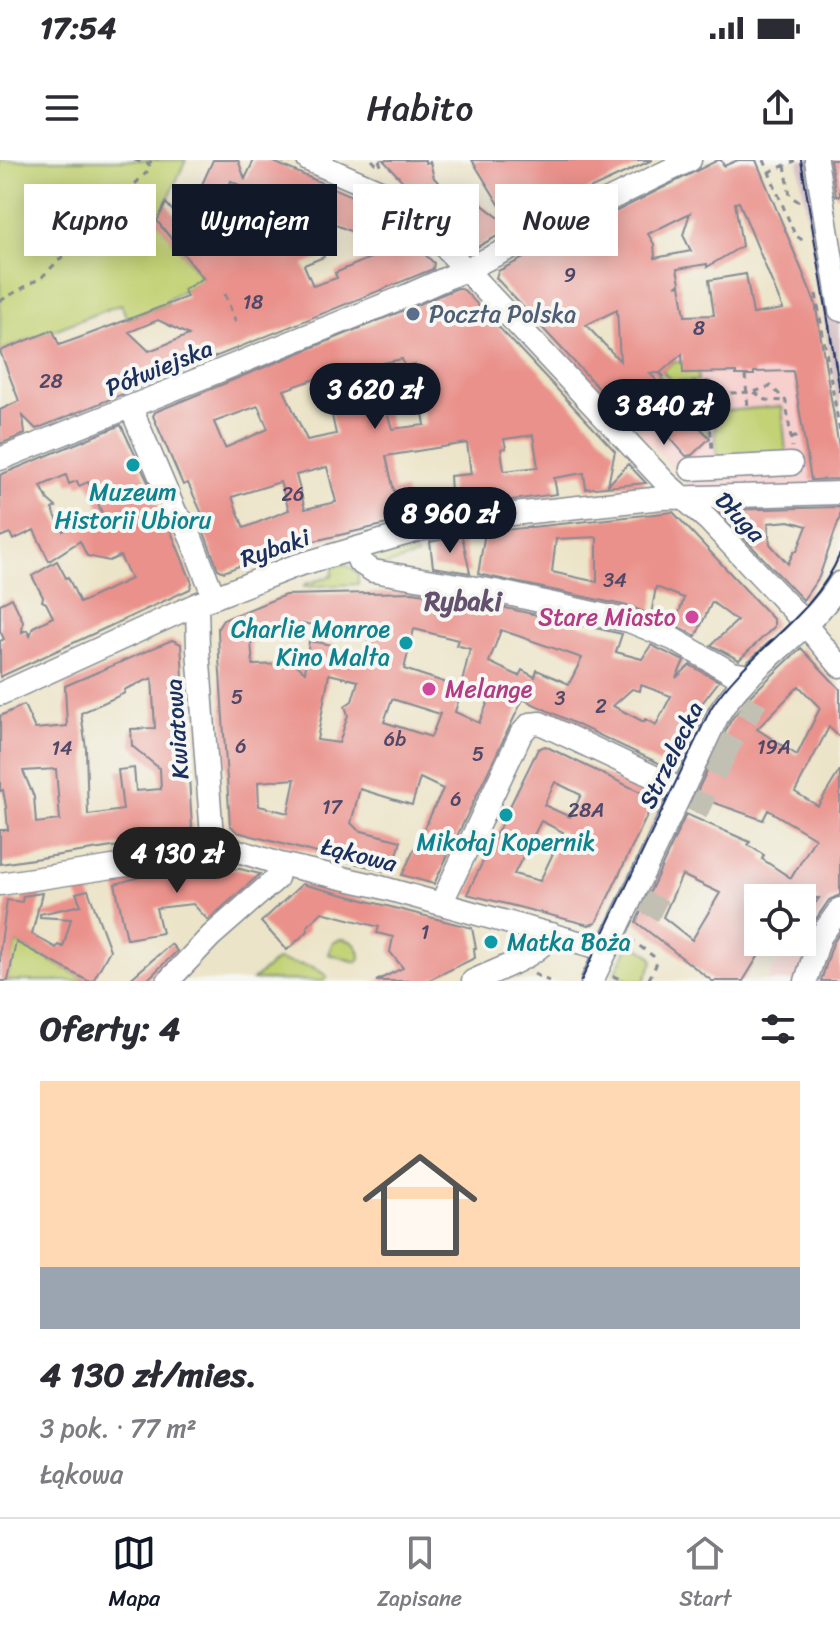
<!DOCTYPE html>
<html lang="pl">
<meta charset="utf-8">
<style>
:root{--surface:#fff;--page:#f7f7f7;--text:#2b2b33;--muted:#7c7c81;--line:#e1e1e2;--accent:#111827}
body{margin:0;font-family:Sriracha,sans-serif;background:var(--page);color:var(--text);height:100vh;display:flex;flex-direction:column;font-size:30px;white-space:nowrap}
*{box-sizing:border-box;margin:0}
p{font-size:26px;color:var(--muted)}
.icon{flex:none;width:44px;height:44px;fill:none;stroke:currentColor;stroke-width:2;stroke-linecap:round;stroke-linejoin:round}
.map{position:relative;height:821px;overflow:hidden}
.sheet{display:flex;flex-direction:column;background:var(--surface);flex:1}
.sheet>*{flex:none}
.top-card{position:absolute;left:24px;top:24px;width:792px;height:72px;display:flex;gap:16px}
.tools{position:absolute;left:744px;top:724px;display:grid;gap:16px}
.tools a{display:grid;place-items:center;width:72px;height:72px;border-radius:0px;background:var(--surface);box-shadow:0 4px 20px #0003;font-size:40px}
.price{position:absolute;translate:-50% -68px;padding:0 18px;border-radius:28px;background:var(--accent);color:#fff;font-size:26px;line-height:52px;filter:drop-shadow(0 2px 4px #0008)}
.price::after{content:'';position:absolute;left:50%;top:48px;width:24px;height:18px;margin-left:-12px;background:inherit;clip-path:polygon(0 0,100% 0,50% 100%)}
.price.active{background:#222;color:#fff}
ul{padding:0;list-style:none}
li{display:grid;align-content:center;gap:16px;height:424px;padding:0 40px}
li span{display:grid;place-items:center;height:248px;border-radius:0px;color:#555}
li>.icon{margin-inline-start:auto}
span .icon{width:144px;height:144px;fill:#fffc;stroke-width:1}
li b{font-size:34px}
h2{display:flex;justify-content:space-between;align-items:center;height:96px;padding:0 40px;font-size:34px}
.tag{padding:0 28px;border-radius:0px;background:var(--surface);box-shadow:0 4px 20px #0003;font-size:28px;line-height:72px}
.tag.active{background:var(--accent);color:#fff}
.status{display:flex;justify-content:space-between;align-items:center;height:56px;padding:0 40px;background:var(--surface);direction:ltr}
.status svg{height:22px;fill:currentColor}
header{display:flex;justify-content:space-between;align-items:center;height:104px;padding:0 40px;background:var(--surface);font-size:36px;font-weight:600}
.menu{display:flex;justify-content:space-around;align-items:center;height:112px;border-top:2px solid var(--line);background:var(--surface);font-size:22px;color:var(--muted)}
.menu a{display:grid;justify-items:center;gap:4px}
.menu .active{color:var(--accent)}
.map>svg:first-child{display:block}
.built{fill:#f7d0ce}
.industrial{fill:#d2bec4}
.green{fill:#c2d275;stroke:#6e806a;stroke-width:2}
.building{fill:#ea918b;fill-rule:evenodd}
.lines{fill:none;stroke-linecap:round;stroke-linejoin:round}
.minor-tunnel{stroke:#c2c0b3;stroke-width:22;stroke-dasharray:22 11;stroke-linecap:butt}
.minor-casing{stroke:#848a93;stroke-width:25}
.path{stroke:#848a93;stroke-width:3;stroke-dasharray:6 6;stroke-linecap:butt}
.minor{stroke:#fff;stroke-width:22}
.tram{stroke:#1b2f5e;stroke-width:2}
.service-dot{fill:#5c6f8a;stroke:#f6f6f2;stroke-width:3}
.culture-dot{fill:#0f9aa8;stroke:#f6f6f2;stroke-width:3}
.hotel-dot{fill:#d1479c;stroke:#f6f6f2;stroke-width:3}
.labels{text-anchor:middle;stroke-width:8;stroke-linejoin:round;paint-order:stroke}
.number-label{font-size:20px;fill:#4f4869}
.service-label{font-size:24px;fill:#4e5e75;stroke:#f6f6f2;text-anchor:start}
.street-label{font-size:24px;fill:#1b2f5e;stroke:#f6f6f2}
.culture-label{font-size:24px;fill:#0d838f;stroke:#f6f6f2}
.hotel-label{font-size:24px;fill:#b23c85;stroke:#f6f6f2;text-anchor:end}
.neighbourhood-label{font-size:26px;font-weight:bold;fill:#63516e;stroke:#f6f6f2}
</style>
<div class="status"><b>17:54</b><svg viewBox="0 0 49 12"><path d="M0 12V9h3v3zM5 12V6h3v6zM10 12V3h3v9zM15 12V0h3v12zM26 1h20v11H26zM47 4h2v5h-2z"/></svg></div>
<header><svg class="icon" aria-label="menu" viewBox="0 0 24 24"><path d="M4 6h16M4 12h16M4 18h16"/></svg>Habito<svg class="icon" aria-label="share" viewBox="0 0 24 24"><path d="M12 15V3M7 8l5-5 5 5M5 13v7h14v-7"/></svg></header>
<div class="map">
<svg width="840" height="821" viewBox="0 0 840 821">
<rect width="100%" height="100%" fill="#f6f6f2"/>
<filter id="ink" filterUnits="userSpaceOnUse"><feTurbulence type="fractalNoise" baseFrequency=".0125" numOctaves="2"/><feDisplacementMap in="SourceGraphic" scale="16" xChannelSelector="R" yChannelSelector="G"/><feConvolveMatrix kernelMatrix="1 2 1 2 8 2 1 2 1" color-interpolation-filters="sRGB"/></filter>
<filter id="wash" filterUnits="userSpaceOnUse"><feTurbulence type="fractalNoise" baseFrequency=".006" numOctaves="4" result="noise"/><feDisplacementMap in="SourceGraphic" scale="32" xChannelSelector="R" yChannelSelector="G"/><feGaussianBlur stdDeviation="1.8" result="paint"/><feColorMatrix in="noise" values="0 0 0 0 0 0 0 0 0 0 0 0 0 0 0 0 0 1.4 0 .05"/><feComposite in="paint" operator="in"/></filter>
<g filter="url(#wash)">
<rect width="100%" height="100%" fill="#ece4c8"/>
<!-- built -->
<path class="built" d="M822 183 840 293V322L812 327H690L612 243 644 211 674 191 792 187Z
M840 720V821H765L794 782H802V772Z"/>
<!-- industrial -->
<path class="industrial" d="M798 0H813L840 171V259Z
M660 636 666 646 606 771 596 775H590L601 768 660 645Z"/>
<!-- green -->
<path class="green" d="M0 0H186L158 61 203 119 167 140 168 144 127 159 121 144 0 191Z
M673 202H683L698 212V221L672 222 662 211Z
M658 214 676 233 685 225 705 224 709 278 653 219Z
M782 246 786 294 717 300 714 252Z
M379 388 413 390 417 396 384 406 367 400 370 391Z
M345 404 358 413V424L304 427 305 424 332 416 334 405Z
M340 779C352 779 360 786 360 798L357 802 328 794 332 784Z
M16 782 88 821H7Z
M631 782 651 796 653 802 644 821H631L615 813Z
M276 800 313 807 327 816 324 821 253 820Z"/>
<g id="blocks">
<!-- building -->
<path class="building" d="M213 0H238L245 19 254 0H269L373 45 434 103 433 109 36 269 23 256 25 274 0 284V250L19 241 0 191 53 170 59 185 87 175 187 137 184 130 203 118 157 61 166 43 200 83 233 64 194 42ZM231 21 261 36 251 57 222 44ZM305 52 355 73 377 95 335 113 337 118 313 126 304 105 324 97ZM158 160 189 175 149 191 129 172Z
M383 0H425V3L430 2 434 18 447 30 452 24 462 29 512 68 472 90 466 89Z
M472 0H652L540 52 513 67Z
M718 0H721L724 6 738 0H756L815 142 840 293V319L811 320 793 211 754 212V215H736V212L683 213 682 194 660 213H650L685 255V252L710 278 692 295 686 296 618 219 603 233 496 118 498 111ZM739 42 783 149 753 154 746 114 709 120 714 155 685 156 680 125 675 126 680 123 677 109 707 104V107L742 86 735 43ZM690 53 683 75 691 91 655 98 654 84 648 74ZM617 150 620 201 586 165Z
M830 0H840V36H836Z
M458 128 464 130 615 291 608 325 628 304 646 323 586 329 584 313 554 318 557 334 452 348 450 316 471 314 467 283 386 296 394 331 405 330 408 342 419 339 422 352 411 354 400 361 284 388 224 412 218 409 202 367 207 365 188 323 183 325 153 256 155 252ZM402 199 404 206 415 204 425 265 392 269 386 249 380 251 369 206ZM318 218 329 242 336 274 307 280 284 230ZM258 246 268 269 225 288 214 262ZM533 275 538 307 504 311 501 289 506 288 504 279ZM327 307 336 342 305 349 296 315ZM280 322 289 350 244 368 232 337Z
M121 265 170 369 192 423 190 429 0 517V481L4 479 0 471V444L12 438 23 461 22 472 27 470 30 476 33 467 53 457 46 443 42 441 43 437 32 416 57 401 66 418 68 417 80 443 131 419 120 396 109 401 87 396 80 381 49 401 34 370 13 380 10 373 0 377V315ZM66 315 69 324 77 321 79 326 88 322 105 359 85 357 63 371 52 349 56 347 48 340 41 326Z
M840 347V357L819 417 803 440 720 353 721 350ZM789 361 807 366 797 391H794L788 404 770 384 768 363Z
M673 352 774 460V467L739 500 711 485 737 461 712 442 696 476 675 465 684 438 656 427 651 455 632 447 478 414 485 372ZM597 377V422L552 412 556 379Z
M462 376 470 413 433 407 430 382Z
M413 432 492 445 622 474 616 492 642 499 651 485 684 501 676 518 690 505 719 521 703 542 669 608 523 539 434 724 402 715 443 629 420 618 412 645 360 629 357 640 351 663 358 670 401 681 392 713 237 672 230 665 219 498 218 468 223 460 285 435ZM295 464 373 465 362 506 336 499 338 486 309 481 305 512 292 501 290 504 253 505 251 482 270 475 271 466ZM414 469 458 480 456 485 470 489 461 526 491 535 479 563 455 552 462 528 404 509ZM501 470 582 498 569 524 537 510 535 517 522 510 519 516 489 502ZM329 514 358 521 352 541 345 546 348 555 339 583 317 580ZM641 525 671 536 656 565 645 559 644 562 613 546 632 529 640 531ZM392 539 440 554 431 577 384 562ZM295 619 288 653 259 646 258 622Z
M172 480 181 484 192 667 185 676 0 704V670H8L6 647 3 630 0 631V556L24 545 35 569 67 566 65 526ZM152 518 155 568 131 569 132 586 160 609 161 629 136 631 134 608 118 610 123 650 88 655 86 588 81 553 125 533 124 530 128 528ZM56 609 60 660 36 663 34 637 23 611Z
M801 488 840 529V578L829 567 795 632 818 646 840 610V735L829 740 816 759 808 753 819 738H758V782H767L743 821H712L636 762 686 654 750 682 748 685 764 695 762 699 791 718 804 697 815 678 768 650 763 660 695 636 731 560 750 536ZM799 526 820 548 797 595 757 569ZM682 715 720 733 692 780 663 757Z
M545 586 655 639 596 763 589 765 467 734 538 589ZM555 622 581 635 570 657 544 645ZM541 661 563 672 540 721 514 714Z
M206 707 240 709 260 714 208 760 193 744 156 748 162 773 127 779 115 724 140 717Z
M302 724 472 768 476 788H474L475 798 427 821H376L403 808 390 792 393 777 377 773 379 767 322 752 307 766 308 771 287 790 261 762Z
M88 730 110 790 93 821H88L16 782 8 821H0V790L7 740 22 742 23 736 42 733 32 774 56 788 58 785 63 787 71 759 40 757V754L81 745 76 733Z
M840 773V821H821L833 783Z
M171 784 177 791 146 821H128Z"/>
</g>
</g>
<g filter="url(#ink)">
<use href="#blocks" fill-opacity="0" stroke="#848a93" stroke-width="2"/>
<g class="lines">
<!-- minor-tunnel -->
<path class="minor-tunnel" d="M742 544 767 558
M719 582 747 597
M710 600 737 614
M691 639 721 653
M643 741 665 752"/>
<!-- minor casing -->
<g class="minor-casing">
<path id="minor" d="M308 0 380 31 407 47 666 323 708 360 792 449 840 506
M816 0 840 150
M131 248 176 354 186 365 214 437
M0 299 406 136 467 109 690 0
M691 309 791 304
M354 389 359 402 373 411 495 431 629 461 673 479 732 513 750 516
M197 444 198 489 213 690
M0 534 197 444 295 406 419 370 494 356 662 338 840 333
M0 724 232 689 280 704 373 725 607 790
M441 744 521 574 530 564 540 563 682 630
M168 821 211 776 277 718 280 704
M473 821C500 808 534 799 552 774
M592 821 719 553C751 502 809 474 840 423
M806 821 820 777 840 749"/>
</g>
<!-- path -->
<path class="path" d="M135 0 146 4 155 0
M279 0 290 5
M372 0 379 7
M379 0 383 11
M764 0 795 75 805 82
M785 5 790 36 801 43
M769 12 795 1
M225 134 237 166
M816 134 840 272
M0 141 42 117 150 9 149 3
M829 165 840 231
M660 213 671 224 708 222 712 234 754 232 771 226 786 241 792 287
M745 215 748 247
M754 232 766 240 786 241
M712 234 709 249 712 289
M791 278 803 275
M630 779 653 796 656 805 648 821
M534 814 549 821
M613 816 624 821"/>
<!-- minor -->
<use href="#minor" class="minor"/>
<!-- tram -->
<path class="tram" d="M801 0 840 231
M581 821 711 548C748 490 812 461 840 394"/>
</g>
</g>
<!-- markers -->
<circle class="service-dot" cx="413" cy="154" r="8"/>
<g class="culture-dot">
<circle cx="133" cy="305" r="8"/>
<circle cx="406" cy="483" r="8"/>
<circle cx="506" cy="655" r="8"/>
<circle cx="491" cy="782" r="8"/>
</g>
<g class="hotel-dot">
<circle cx="692" cy="457" r="8"/>
<circle cx="429" cy="529" r="8"/>
</g>
<g class="labels">
<!-- number labels -->
<g class="number-label">
<text x="570" y="122">9</text>
<text x="253" y="149">18</text>
<text x="699" y="175">8</text>
<text x="51" y="228">28</text>
<text x="293" y="341">26</text>
<text x="615" y="427">34</text>
<text x="237" y="544">5</text>
<text x="560" y="545">3</text>
<text x="601" y="553">2</text>
<text x="395" y="586">6b</text>
<text x="241" y="593">6</text>
<text x="774" y="594">19A</text>
<text x="62" y="595">14</text>
<text x="478" y="601">5</text>
<text x="456" y="646">6</text>
<text x="332" y="654">17</text>
<text x="586" y="657">28A</text>
<text x="425" y="779">1</text>
</g>
<!-- service labels -->
<g class="service-label">
<text x="429" y="162">Poczta Polska</text>
</g>
<!-- street labels -->
<g class="street-label">
<text transform="translate(159 208) rotate(-22)" y="8">Półwiejska</text>
<text transform="translate(740 357) rotate(46)" y="8">Długa</text>
<text transform="translate(275 388) rotate(-19)" y="8">Rybaki</text>
<text transform="translate(177 569) rotate(-94)" y="8">Kwiatowa</text>
<text transform="translate(671 595) rotate(-64)" y="8">Strzelecka</text>
<text transform="translate(359 695) rotate(14)" y="8">Łąkowa</text>
</g>
<!-- culture labels -->
<g class="culture-label">
<text x="133" y="340">Muzeum<tspan x="133" dy="28">Historii Ubioru</tspan></text>
<text x="390" y="477" text-anchor="end">Charlie Monroe<tspan x="390" dy="28">Kino Malta</tspan></text>
<text x="506" y="690">Mikołaj Kopernik</text>
<text x="507" y="790" text-anchor="start">Matka Boża</text>
</g>
<!-- hotel labels -->
<g class="hotel-label">
<text x="676" y="465">Stare Miasto</text>
<text x="445" y="537" text-anchor="start">Melange</text>
</g>
<!-- neighbourhood labels -->
<g class="neighbourhood-label">
<text x="463" y="450">Rybaki</text>
</g>
</g>
</svg>
<div class="tools">
<a><svg class="icon" aria-label="locate" viewBox="0 0 24 24"><circle cx="12" cy="12" r="6"/><path d="M12 2v4M12 18v4M2 12h4M18 12h4"/></svg></a>
</div>
<b class="price" style="left:375px;top:271px">3 620 zł</b>
<b class="price" style="left:664px;top:287px">3 840 zł</b>
<b class="price" style="left:450px;top:395px">8 960 zł</b>
<b class="price active" style="left:177px;top:735px">4 130 zł</b>
<div class="top-card">
<a class="tag">Kupno</a>
<a class="tag active">Wynajem</a>
<a class="tag">Filtry</a>
<a class="tag">Nowe</a>
</div>
</div>
<section class="sheet">
<h2>Oferty: 4<svg class="icon" aria-label="filters" viewBox="0 0 24 24"><path d="M4 7h16M4 17h16"/><circle cx="9" cy="7" r="2"/><circle cx="15" cy="17" r="2"/></svg></h2>
<ul>
<li><span style="background:linear-gradient(#ffd9b3 75%,#9aa5b1 0)"><svg class="icon" aria-label="home" viewBox="0 0 24 24"><path d="M3 11l9-7 9 7M6 9v11h12V9"/></svg></span><div><b>4 130 zł/mies.</b><p>3 pok. · 77 m²</p><p>Łąkowa</p></div></li>
</ul>
</section>
<nav class="menu">
<a class="active"><svg class="icon" aria-label="map" viewBox="0 0 24 24"><path d="M3 6l6-2 6 2 6-2v14l-6 2-6-2-6 2zM9 4v14M15 6v14"/></svg>Mapa</a>
<a><svg class="icon" aria-label="saved" viewBox="0 0 24 24"><path d="M7 4h10v16l-5-4-5 4z"/></svg>Zapisane</a>
<a><svg class="icon" aria-label="home" viewBox="0 0 24 24"><path d="M3 11l9-7 9 7M6 9v11h12V9"/></svg>Start</a>
</nav>
